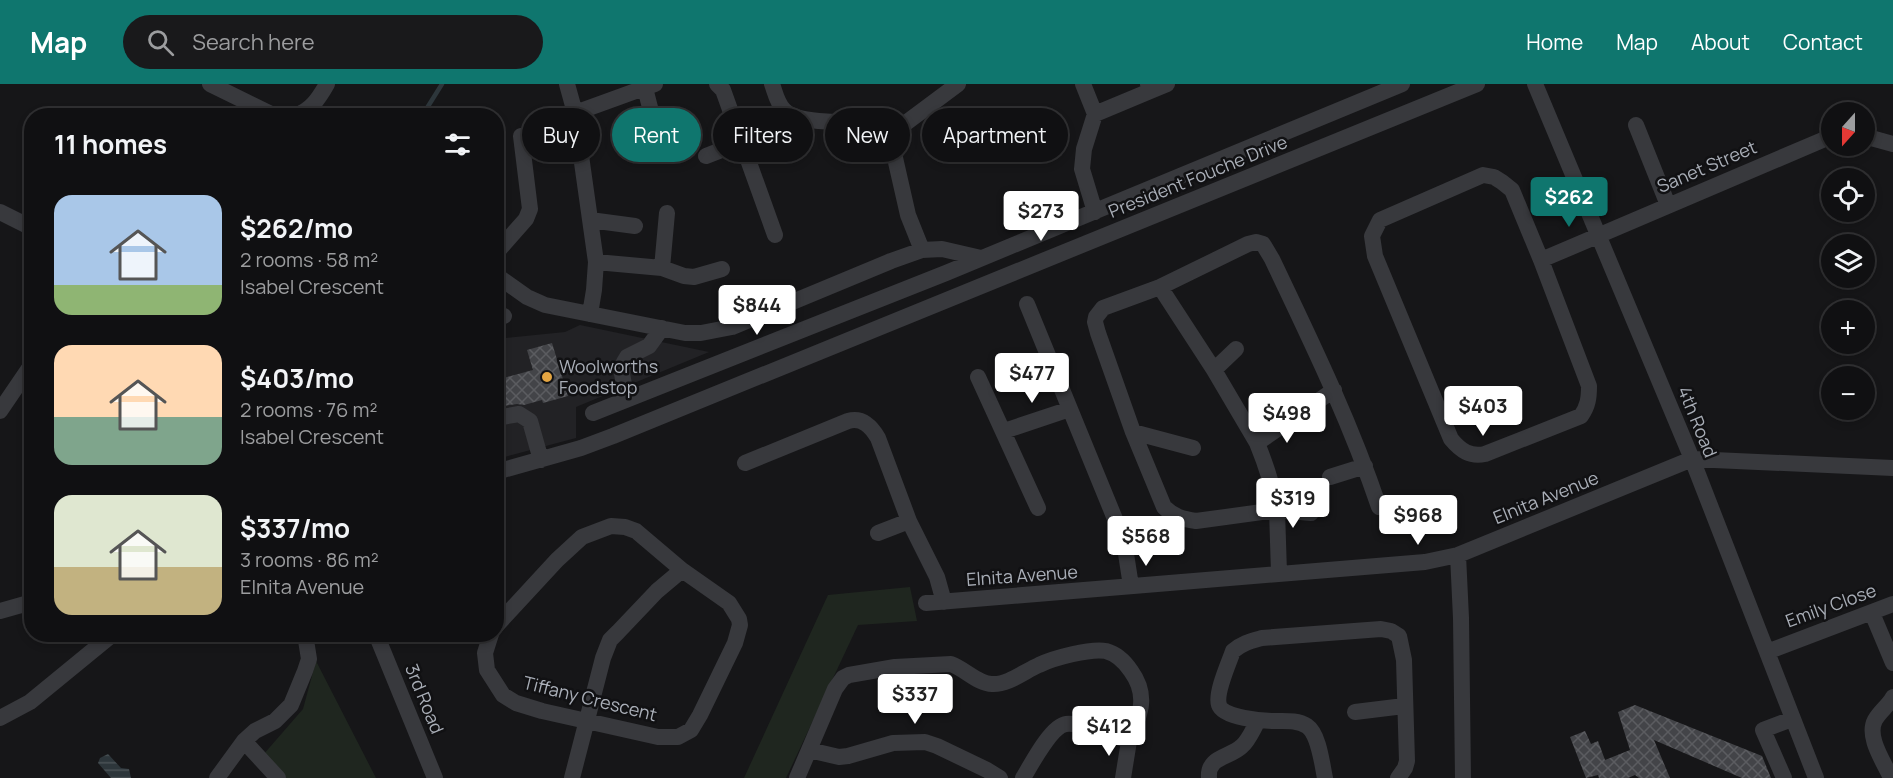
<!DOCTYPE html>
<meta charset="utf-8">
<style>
:root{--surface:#101012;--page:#19191b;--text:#f1f3f6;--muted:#9c9d9f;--line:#303032;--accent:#0f766e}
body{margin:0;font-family:Manrope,sans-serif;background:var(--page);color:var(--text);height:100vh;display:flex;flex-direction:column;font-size:22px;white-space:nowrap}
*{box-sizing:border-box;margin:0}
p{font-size:20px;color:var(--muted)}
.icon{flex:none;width:33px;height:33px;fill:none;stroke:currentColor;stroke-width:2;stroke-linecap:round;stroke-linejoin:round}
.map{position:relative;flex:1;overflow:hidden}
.panel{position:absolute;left:24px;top:24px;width:480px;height:534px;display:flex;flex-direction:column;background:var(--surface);border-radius:24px;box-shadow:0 3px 9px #0003,0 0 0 2px var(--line)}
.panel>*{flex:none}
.top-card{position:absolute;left:522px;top:24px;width:570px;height:54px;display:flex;gap:12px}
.needle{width:39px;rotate:201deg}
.fabs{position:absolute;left:1821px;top:18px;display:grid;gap:12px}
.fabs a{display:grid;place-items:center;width:54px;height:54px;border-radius:50%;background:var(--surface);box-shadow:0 3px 9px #0003,0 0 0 2px var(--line);font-size:30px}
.price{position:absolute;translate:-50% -51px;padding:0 14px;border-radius:6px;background:#fff;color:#222;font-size:20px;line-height:39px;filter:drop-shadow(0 2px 3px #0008)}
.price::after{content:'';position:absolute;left:50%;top:36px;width:18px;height:14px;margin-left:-9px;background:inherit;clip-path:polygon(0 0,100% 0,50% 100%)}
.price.active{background:var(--accent);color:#fff}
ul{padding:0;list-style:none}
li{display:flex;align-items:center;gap:18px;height:150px;padding:0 30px}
li span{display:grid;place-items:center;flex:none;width:168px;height:120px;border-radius:18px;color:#555}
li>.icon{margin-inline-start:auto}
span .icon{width:72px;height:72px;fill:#fffc;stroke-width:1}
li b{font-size:26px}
h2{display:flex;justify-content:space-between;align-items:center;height:72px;padding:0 30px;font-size:26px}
.tag{padding:0 21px;border-radius:27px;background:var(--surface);box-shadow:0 3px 9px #0003,0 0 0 2px var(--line);font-size:21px;line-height:54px}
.tag.active{background:var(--accent);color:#fff}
header{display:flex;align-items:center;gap:36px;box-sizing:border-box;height:84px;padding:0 30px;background:var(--accent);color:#fff}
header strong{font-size:28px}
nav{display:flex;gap:33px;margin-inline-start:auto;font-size:21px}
.search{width:420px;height:54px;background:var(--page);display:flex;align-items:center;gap:15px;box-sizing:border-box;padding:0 21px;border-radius:33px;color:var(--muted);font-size:22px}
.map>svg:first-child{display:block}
.built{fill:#222225}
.green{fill:#1f261f}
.water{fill:url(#water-rules)}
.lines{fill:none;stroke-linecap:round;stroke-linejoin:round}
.stream{stroke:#2d363b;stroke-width:4.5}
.building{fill:url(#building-cross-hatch)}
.minor{stroke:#38393d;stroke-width:16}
.poi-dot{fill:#e4a542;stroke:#111113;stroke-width:2}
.labels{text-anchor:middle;stroke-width:5;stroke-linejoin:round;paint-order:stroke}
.street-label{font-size:18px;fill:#a9aeb7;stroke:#111113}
.poi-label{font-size:18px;fill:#a9aeb7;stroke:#111113;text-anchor:start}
</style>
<header>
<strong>Map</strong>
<div class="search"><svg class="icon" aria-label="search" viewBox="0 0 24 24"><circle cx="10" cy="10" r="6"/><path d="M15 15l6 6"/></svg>Search here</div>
<nav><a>Home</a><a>Map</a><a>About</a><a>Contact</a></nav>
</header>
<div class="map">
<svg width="1893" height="694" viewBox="0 0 1893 694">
<defs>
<pattern id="water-rules" width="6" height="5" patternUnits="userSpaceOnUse" patternTransform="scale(1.5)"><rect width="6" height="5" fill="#2d363b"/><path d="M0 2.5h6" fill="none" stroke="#495155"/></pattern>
<pattern id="building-cross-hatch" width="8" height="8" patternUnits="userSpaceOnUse" patternTransform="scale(1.5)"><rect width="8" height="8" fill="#434448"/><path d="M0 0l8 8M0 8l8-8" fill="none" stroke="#5b5c60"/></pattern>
</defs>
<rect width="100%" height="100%" fill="#161618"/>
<!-- built -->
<path class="built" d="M580 241 709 268 576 323V354L497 375V257L506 254 565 248Z"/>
<!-- green -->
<path class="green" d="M910 503 917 537 858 541 786 694H744L828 511Z
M316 577 376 694H282L263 671 303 625Z"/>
<!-- water -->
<path class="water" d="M108 670 121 684 129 685 131 694H111L98 679 100 674Z"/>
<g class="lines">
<!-- stream -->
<path class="stream" d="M422 32 442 0"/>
</g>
<!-- building -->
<path class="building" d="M552 259 568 312 543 319 542 316 524 321 517 320 496 323V296L533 286 527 266Z
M1635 621 1762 672 1771 694H1742L1654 656 1670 694H1639L1635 691 1628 694H1599L1598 691 1586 694 1570 653 1585 647 1591 660 1598 657 1605 676 1630 666 1618 628Z"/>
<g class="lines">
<!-- minor -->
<path class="minor" d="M210 0 275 32
M567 0 575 29 596 178 594 206 590 230
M717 0 723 6 775 151
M772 0C775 8 777 19 784 26 796 39 829 36 847 40 861 43 874 47 887 53L893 65 908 131 922 166
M1083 0 1095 30 1084 65 1082 85 1095 128
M1535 0 1692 375 1816 694
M645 4 654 39
M1150 7 1167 0
M575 29 655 0
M1095 30 1150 7 1148 0
M294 32C311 27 319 14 327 0
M1636 41 1668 121
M1864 52 1893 60
M887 53 958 0
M706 72 742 58
M1483 91 1494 93 1502 98 1512 106 1541 176 1589 302C1589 314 1588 322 1581 332L1485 370C1470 373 1461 367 1451 355L1375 172 1372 152 1380 136Z
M0 128 32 144
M590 136 635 142
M496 169 526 135 530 125 521 52
M1541 176 1832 52
M596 178 662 184 684 192 694 193 722 185
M662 184 667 129
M496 191 527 213 545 221 685 249H701L732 243 891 177 922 166 942 165 981 174
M1160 203 1214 286 1257 359
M1027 220 1124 457 1131 502
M496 234 504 232
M1214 286 1236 265
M978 293 1038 424
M627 315 622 290 624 278 627 273 649 262 662 244
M0 327 32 280
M593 329 946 189 1402 0
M496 334 519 330 530 337 541 376
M1004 347 1070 325
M1133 348 1193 364
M745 379 848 337C862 333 871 342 878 354L909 437 937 493 944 518
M496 388 581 364 613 352 1477 0
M1330 393 1365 382
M1311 429 1277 426C1273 402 1266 381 1257 359L1334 306
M878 449 909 437
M1458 471 1461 534 1463 694
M1279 489 1277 426 1196 437C1183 435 1174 433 1164 423L1133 348 1098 249 1095 238 1096 233 1103 224 1160 203 1248 160 1256 158 1263 160 1272 175C1311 257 1350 337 1379 423
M926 519C1092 506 1259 491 1425 478L1458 471 1692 375 1893 384
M0 527 32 518
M1872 529 1893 579
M376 550 435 694
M491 550 485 569 487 586 503 611 516 619 542 627 658 653H678L691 646 700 631 735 559 740 541 739 535 729 519 682 486 636 447 625 443 611 442 582 453 557 476 496 542
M1767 568 1893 520
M1355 628 1404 622
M0 634 30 618 113 550
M244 657 278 694
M809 666 839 673 848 672 893 659 925 658 937 662 987 686 1000 694
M217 694 244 657 255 647 275 637 291 621 305 587 309 575 305 550
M572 694 603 574 610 556 618 548 657 507 682 486
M797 694 835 605 843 594 849 591 895 583 951 580C965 585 978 600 992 600 1008 601 1025 587 1039 581 1053 574 1091 564 1106 567 1117 570 1125 578 1131 587 1149 612 1140 631 1129 657 1113 652 1083 638 1066 640 1051 642 1031 681 1023 694
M1123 694 1129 657
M1209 694C1207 672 1230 674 1242 662 1249 656 1253 645 1258 637
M1325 694C1322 680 1319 650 1307 642 1298 636 1286 637 1275 637 1263 637 1223 634 1219 621 1215 609 1229 579 1233 567 1242 559 1251 557 1262 554L1381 545 1391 547 1399 552 1404 576 1407 677 1405 684 1398 694
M1784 694 1763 646 1792 635
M1891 694C1884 678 1866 653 1875 636 1880 627 1889 621 1893 613"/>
</g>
<!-- markers -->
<circle class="poi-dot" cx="547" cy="293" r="6"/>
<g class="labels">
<!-- street labels -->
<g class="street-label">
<text transform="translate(1707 83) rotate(-23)" y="6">Sanet Street</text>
<text transform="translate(1198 93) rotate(-22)" y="6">President Fouche Drive</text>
<text transform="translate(1697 338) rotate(68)" y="6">4th Road</text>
<text transform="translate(1546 414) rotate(-22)" y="6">Elnita Avenue</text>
<text transform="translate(1022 492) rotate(-4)" y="6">Elnita Avenue</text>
<text transform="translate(1831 522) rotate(-20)" y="6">Emily Close</text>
<text transform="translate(424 615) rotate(68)" y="6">3rd Road</text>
<text transform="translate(590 615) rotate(14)" y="6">Tiffany Crescent</text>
</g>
<!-- poi labels -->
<g class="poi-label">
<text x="559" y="289">Woolworths<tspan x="559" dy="21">Foodstop</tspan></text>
</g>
</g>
</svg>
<div class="fabs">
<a><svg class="needle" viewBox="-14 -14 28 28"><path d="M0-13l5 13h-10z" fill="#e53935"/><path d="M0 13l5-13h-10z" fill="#9c9d9f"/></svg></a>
<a><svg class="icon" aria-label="locate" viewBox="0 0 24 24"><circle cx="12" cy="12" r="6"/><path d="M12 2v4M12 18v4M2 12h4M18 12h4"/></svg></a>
<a><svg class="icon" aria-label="layers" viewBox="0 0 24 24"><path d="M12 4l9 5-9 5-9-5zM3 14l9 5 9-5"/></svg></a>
<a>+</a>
<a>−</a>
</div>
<b class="price active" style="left:1569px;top:144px">$262</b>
<b class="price" style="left:1041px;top:158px">$273</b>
<b class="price" style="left:757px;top:252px">$844</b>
<b class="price" style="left:1032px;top:320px">$477</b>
<b class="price" style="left:1483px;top:353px">$403</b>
<b class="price" style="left:1287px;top:360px">$498</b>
<b class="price" style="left:1293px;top:445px">$319</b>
<b class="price" style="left:1418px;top:462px">$968</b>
<b class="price" style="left:1146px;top:483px">$568</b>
<b class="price" style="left:915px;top:641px">$337</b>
<b class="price" style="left:1109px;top:673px">$412</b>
<div class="top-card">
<a class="tag">Buy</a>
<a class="tag active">Rent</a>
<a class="tag">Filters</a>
<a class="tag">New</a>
<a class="tag">Apartment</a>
</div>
<section class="panel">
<h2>11 homes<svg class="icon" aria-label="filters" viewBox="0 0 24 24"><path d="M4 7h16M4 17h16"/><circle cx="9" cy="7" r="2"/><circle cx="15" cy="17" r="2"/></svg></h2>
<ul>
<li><span style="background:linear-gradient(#a9c7e8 75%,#8fb573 0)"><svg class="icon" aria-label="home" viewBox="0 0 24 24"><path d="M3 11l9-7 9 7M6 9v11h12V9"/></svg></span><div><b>$262/mo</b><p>2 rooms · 58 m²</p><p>Isabel Crescent</p></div></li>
<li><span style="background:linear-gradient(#ffd9b3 60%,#7fa58c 0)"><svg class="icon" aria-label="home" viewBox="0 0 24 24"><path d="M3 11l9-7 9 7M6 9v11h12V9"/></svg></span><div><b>$403/mo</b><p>2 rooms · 76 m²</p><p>Isabel Crescent</p></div></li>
<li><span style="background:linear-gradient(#dfe7d0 60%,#c2b280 0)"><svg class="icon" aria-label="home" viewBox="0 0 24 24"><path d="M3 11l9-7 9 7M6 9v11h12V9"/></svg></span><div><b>$337/mo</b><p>3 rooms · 86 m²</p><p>Elnita Avenue</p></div></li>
</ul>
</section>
</div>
